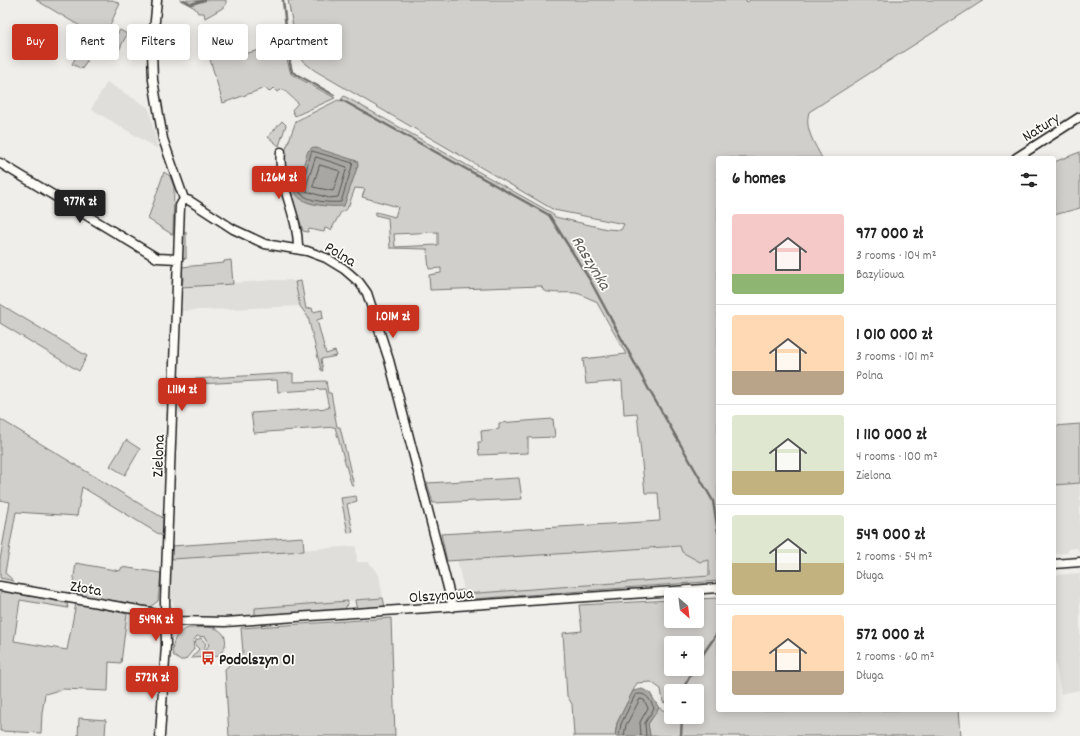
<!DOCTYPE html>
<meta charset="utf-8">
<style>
:root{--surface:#fff;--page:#f6f6f6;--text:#222;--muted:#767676;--line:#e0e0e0;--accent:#c8321e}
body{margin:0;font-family:Dekko,sans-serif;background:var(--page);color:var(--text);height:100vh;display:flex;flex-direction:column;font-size:15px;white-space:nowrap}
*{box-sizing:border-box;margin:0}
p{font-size:13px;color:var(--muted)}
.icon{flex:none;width:22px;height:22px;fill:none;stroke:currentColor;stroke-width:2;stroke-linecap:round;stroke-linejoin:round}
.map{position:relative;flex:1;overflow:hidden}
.sheet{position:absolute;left:716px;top:156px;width:340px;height:556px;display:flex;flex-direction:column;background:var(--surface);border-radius:4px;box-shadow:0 2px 10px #0003}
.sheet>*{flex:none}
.guide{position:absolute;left:12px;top:24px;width:380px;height:36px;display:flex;gap:8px}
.needle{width:26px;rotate:152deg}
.buttons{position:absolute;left:664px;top:588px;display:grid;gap:8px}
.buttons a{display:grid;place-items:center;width:40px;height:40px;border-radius:4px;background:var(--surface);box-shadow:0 2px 10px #0003;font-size:20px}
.price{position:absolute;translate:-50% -34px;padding:0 9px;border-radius:4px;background:var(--accent);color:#fff;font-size:13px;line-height:26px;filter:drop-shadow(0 1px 2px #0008)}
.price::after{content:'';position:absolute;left:50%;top:24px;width:12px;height:9px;margin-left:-6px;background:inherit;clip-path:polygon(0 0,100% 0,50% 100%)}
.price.on{background:#222;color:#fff}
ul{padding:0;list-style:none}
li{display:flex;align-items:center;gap:12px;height:100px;padding:0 16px}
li+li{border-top:1px solid var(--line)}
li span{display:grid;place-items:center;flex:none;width:112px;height:80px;border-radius:4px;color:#555}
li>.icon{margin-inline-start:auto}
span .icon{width:48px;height:48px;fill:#fffc;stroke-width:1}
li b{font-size:17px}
h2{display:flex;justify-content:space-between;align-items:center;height:48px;padding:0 16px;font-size:17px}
.pill{padding:0 14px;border-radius:4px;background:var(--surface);box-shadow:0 2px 10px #0003;font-size:14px;line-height:36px}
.pill.on{background:var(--accent);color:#fff}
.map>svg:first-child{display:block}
.built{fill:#e0deda}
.green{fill:#d0cfcc;stroke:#767674;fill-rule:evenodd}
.water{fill:#a8a7a3;stroke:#706f6d}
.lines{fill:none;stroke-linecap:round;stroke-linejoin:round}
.shore{stroke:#545452;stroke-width:1}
.stream{stroke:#706f6d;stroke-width:2.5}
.minor-casing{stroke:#1c1c1c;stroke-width:11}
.minor{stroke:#fdfcf7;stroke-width:8}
.labels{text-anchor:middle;stroke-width:3.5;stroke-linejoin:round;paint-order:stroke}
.street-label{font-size:16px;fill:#1c1c1c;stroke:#fdfcf7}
.poi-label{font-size:16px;font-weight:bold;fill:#1c1c1c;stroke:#fdfcf7;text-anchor:start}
.water-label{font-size:17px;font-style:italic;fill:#5b5b59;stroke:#fdfcf7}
</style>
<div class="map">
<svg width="1080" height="736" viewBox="0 0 1080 736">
<rect width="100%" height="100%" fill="#f0eeea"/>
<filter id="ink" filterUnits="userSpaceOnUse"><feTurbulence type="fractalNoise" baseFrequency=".025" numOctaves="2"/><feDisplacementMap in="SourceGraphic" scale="8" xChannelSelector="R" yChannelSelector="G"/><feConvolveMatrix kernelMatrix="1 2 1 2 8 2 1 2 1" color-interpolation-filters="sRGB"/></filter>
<g filter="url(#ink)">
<!-- built -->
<path class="built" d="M107 82 149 108 158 149 91 109Z
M274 280H291L295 282 300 306 180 311 183 307 181 287Z
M1080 483V553L1077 548 1069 549 1067 553 1054 554V485Z
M708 545 709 576 465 594 457 560Z
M356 546 357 562H369L379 575 383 598 256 608 255 616 208 617 185 614 176 608 170 597 172 559Z
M1080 573V690L1061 694 1054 655V575Z"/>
<!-- green -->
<path class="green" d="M36 0H113L120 4C114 14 113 21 107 31L116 36 120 30 127 34 118 52 98 41 82 69 72 64 90 32Z
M180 0H226V5L221 9 205 18 204 13H198L195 8Z
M288 0H746L747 2 750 0H984L809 112C804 129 815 144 822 158H718V581L460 600 456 591 463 590 465 594 709 576V560L700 562 682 552 680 546 447 561 441 534 660 521 658 493H645L637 413 624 414 622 381 586 384 583 359 626 354 596 301C589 299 582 294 576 293 565 292 554 294 544 291L541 286 430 290 429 275 441 273V268L429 269 427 249 390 248 388 218 375 215 376 212 395 217 398 207 362 197 365 189 355 188 349 205 346 210 341 212 331 230 325 228 324 232 309 229 308 232 303 231 295 206 283 157 296 121 338 100 340 101 344 96 552 213 555 217 607 229 621 230 624 224 554 210 314 70 299 58ZM438 232V245L395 247 394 234Z
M283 45 291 74 335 98 295 116 292 110 298 103 283 89 277 92 273 88 269 92 265 88 223 103 209 56 247 53Z
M282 121 286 125 279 146 268 137Z
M1080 152V208L1054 215V162Z
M164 172 170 176 174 187 173 235 148 219Z
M182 232H186V259L181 257Z
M231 260 233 284 181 287 183 280 182 267 224 263V261Z
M301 281 306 309 312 308 313 312 322 310 323 318 317 320 326 354 335 351 337 356 321 359 323 371 321 370 308 317 300 306 295 282Z
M0 304 87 356 79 371 0 323Z
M293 373V382L326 381 328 393H331L337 427H340L354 486H352L350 480 335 427 254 433 251 413 329 408 325 389 278 392 277 380 178 385V380Z
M0 419 163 518 162 536 82 487 77 516 16 512 5 573 14 581 0 578V560L10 502 0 500Z
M553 419 555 437 528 438V453L479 455 478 442H482L481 431 499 429V423Z
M1080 424V483L1054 485V426Z
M126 440 140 449 125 475 110 466Z
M519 478 522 499 433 503 427 483Z
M356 496 357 501 347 504 353 532 348 533 341 498Z
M303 537 304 551 172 559V546Z
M76 563 120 571 122 567 161 573 158 601 150 607 73 594 72 590Z
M0 590 67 603 68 608 20 600 14 641 67 650 76 603 127 614 121 663 109 662 108 691 63 689 45 694 42 713 41 733 0 731Z
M383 598 385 607 359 609 356 606 355 600Z
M718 598V710H958L960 736H650L648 724 659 708 671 714V717H697V691H671V705L663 702 661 689 651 682 637 683 617 723 615 736H574L572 704 567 696 563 633 582 631 579 605 671 600V621H697V599ZM671 643H697V669H671Z
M348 601 345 610 255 616V608Z
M391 618 395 736H229L225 669 243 652 241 628Z
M189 628C196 628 211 626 217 629 231 636 226 652 215 657L206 649 209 645 206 637 197 636 193 641 194 649 185 660H179L173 655C171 643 176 631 189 628Z
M201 638 206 644 204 648 211 657 191 658 199 649 195 645 196 640Z
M79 718 106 720 105 736H78Z"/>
<!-- water -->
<path class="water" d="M313 147 357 161 358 165 344 206C331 207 298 206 295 191L308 151Z
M642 689 650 693 659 708 648 724 650 736H615L617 723 633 691Z"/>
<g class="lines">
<!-- shore -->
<path class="shore" d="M312 151 353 163 341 202C329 203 309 202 300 193Z
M316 157 347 167 338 197 329 198 305 191Z
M320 165 340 171 333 191 313 187Z
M619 736 621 724 635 695C645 691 650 699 654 708L645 723 646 736
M624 736 626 725 640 699 644 700 648 708 640 722 641 736"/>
<!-- stream -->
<path class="stream" d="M184 0 191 4 205 0
M283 0 290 63 292 72 334 95
M342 100 549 215 590 280 648 388 713 501 718 532
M697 663 718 632
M685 691V685L694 669
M681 736 682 717"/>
<!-- minor casing -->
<g class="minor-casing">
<path id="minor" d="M157 0 152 51 153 80 163 139 184 199
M281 152C277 184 299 216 298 249
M1016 158 1080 117
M0 163 157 258 178 259
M184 199 190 201 233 229 265 244 307 251 326 258 344 269 359 282 367 293 389 360 453 607
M1054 564 1080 562
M0 586 150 612 166 619 179 621 225 622 718 588
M160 736 166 645 165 600 180 206 184 199"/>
</g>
<!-- minor -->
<use href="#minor" class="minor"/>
</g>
</g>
<!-- icons -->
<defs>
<g id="bus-bare" transform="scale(1.08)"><path d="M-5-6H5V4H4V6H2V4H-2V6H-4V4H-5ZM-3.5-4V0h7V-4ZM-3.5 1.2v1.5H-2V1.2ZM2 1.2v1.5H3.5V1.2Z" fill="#c8321e" stroke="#fdfcf7" stroke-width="2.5" paint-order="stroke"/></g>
</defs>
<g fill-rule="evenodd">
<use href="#bus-bare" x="208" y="658"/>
</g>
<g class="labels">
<!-- street labels -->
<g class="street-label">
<text transform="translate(1040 126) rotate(-32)" y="6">Natury</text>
<text transform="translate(341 253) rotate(31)" y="6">Polna</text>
<text transform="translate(157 456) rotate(-88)" y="6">Zielona</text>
<text transform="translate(86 587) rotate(10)" y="6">Złota</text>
<text transform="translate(441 594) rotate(-4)" y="6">Olszynowa</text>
</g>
<!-- poi labels -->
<g class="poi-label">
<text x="219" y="664">Podolszyn 01</text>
</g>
<!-- water labels -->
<g class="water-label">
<text transform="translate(592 262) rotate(59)" y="6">Raszynka</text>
</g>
</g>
</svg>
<div class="buttons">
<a><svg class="needle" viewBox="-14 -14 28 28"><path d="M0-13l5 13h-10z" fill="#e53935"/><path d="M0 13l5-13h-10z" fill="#767676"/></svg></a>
<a>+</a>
<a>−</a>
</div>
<b class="price" style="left:279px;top:200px">1.26M zł</b>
<b class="price on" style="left:80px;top:224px">977K zł</b>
<b class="price" style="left:393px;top:339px">1.01M zł</b>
<b class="price" style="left:182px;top:412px">1.11M zł</b>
<b class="price" style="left:156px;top:642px">549K zł</b>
<b class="price" style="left:152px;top:700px">572K zł</b>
<div class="guide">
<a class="pill on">Buy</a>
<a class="pill">Rent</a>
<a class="pill">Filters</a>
<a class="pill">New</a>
<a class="pill">Apartment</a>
</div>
<section class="sheet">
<h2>6 homes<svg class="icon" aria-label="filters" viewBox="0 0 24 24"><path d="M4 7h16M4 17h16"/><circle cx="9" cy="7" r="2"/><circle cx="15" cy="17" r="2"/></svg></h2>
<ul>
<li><span style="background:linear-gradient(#f6c9c9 75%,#8fb573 0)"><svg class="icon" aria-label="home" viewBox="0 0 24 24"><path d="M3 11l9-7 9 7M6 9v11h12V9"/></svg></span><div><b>977 000 zł</b><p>3 rooms · 104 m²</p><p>Bazyliowa</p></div></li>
<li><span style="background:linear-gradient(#ffd9b3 70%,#b9a48a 0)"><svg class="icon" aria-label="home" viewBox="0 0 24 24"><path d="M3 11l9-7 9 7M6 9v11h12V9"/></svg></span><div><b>1 010 000 zł</b><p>3 rooms · 101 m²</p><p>Polna</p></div></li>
<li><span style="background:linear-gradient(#dfe7d0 70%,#c2b280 0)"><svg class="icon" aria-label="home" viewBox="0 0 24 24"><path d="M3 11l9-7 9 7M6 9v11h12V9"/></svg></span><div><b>1 110 000 zł</b><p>4 rooms · 100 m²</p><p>Zielona</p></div></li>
<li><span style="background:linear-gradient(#dfe7d0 60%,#c2b280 0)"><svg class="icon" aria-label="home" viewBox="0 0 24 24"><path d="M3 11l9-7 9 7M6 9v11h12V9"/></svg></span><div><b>549 000 zł</b><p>2 rooms · 54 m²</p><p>Długa</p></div></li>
<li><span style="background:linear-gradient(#ffd9b3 70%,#b9a48a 0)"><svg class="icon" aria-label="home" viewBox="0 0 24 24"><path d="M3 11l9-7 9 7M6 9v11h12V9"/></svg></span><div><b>572 000 zł</b><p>2 rooms · 60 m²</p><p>Długa</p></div></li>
</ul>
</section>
</div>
